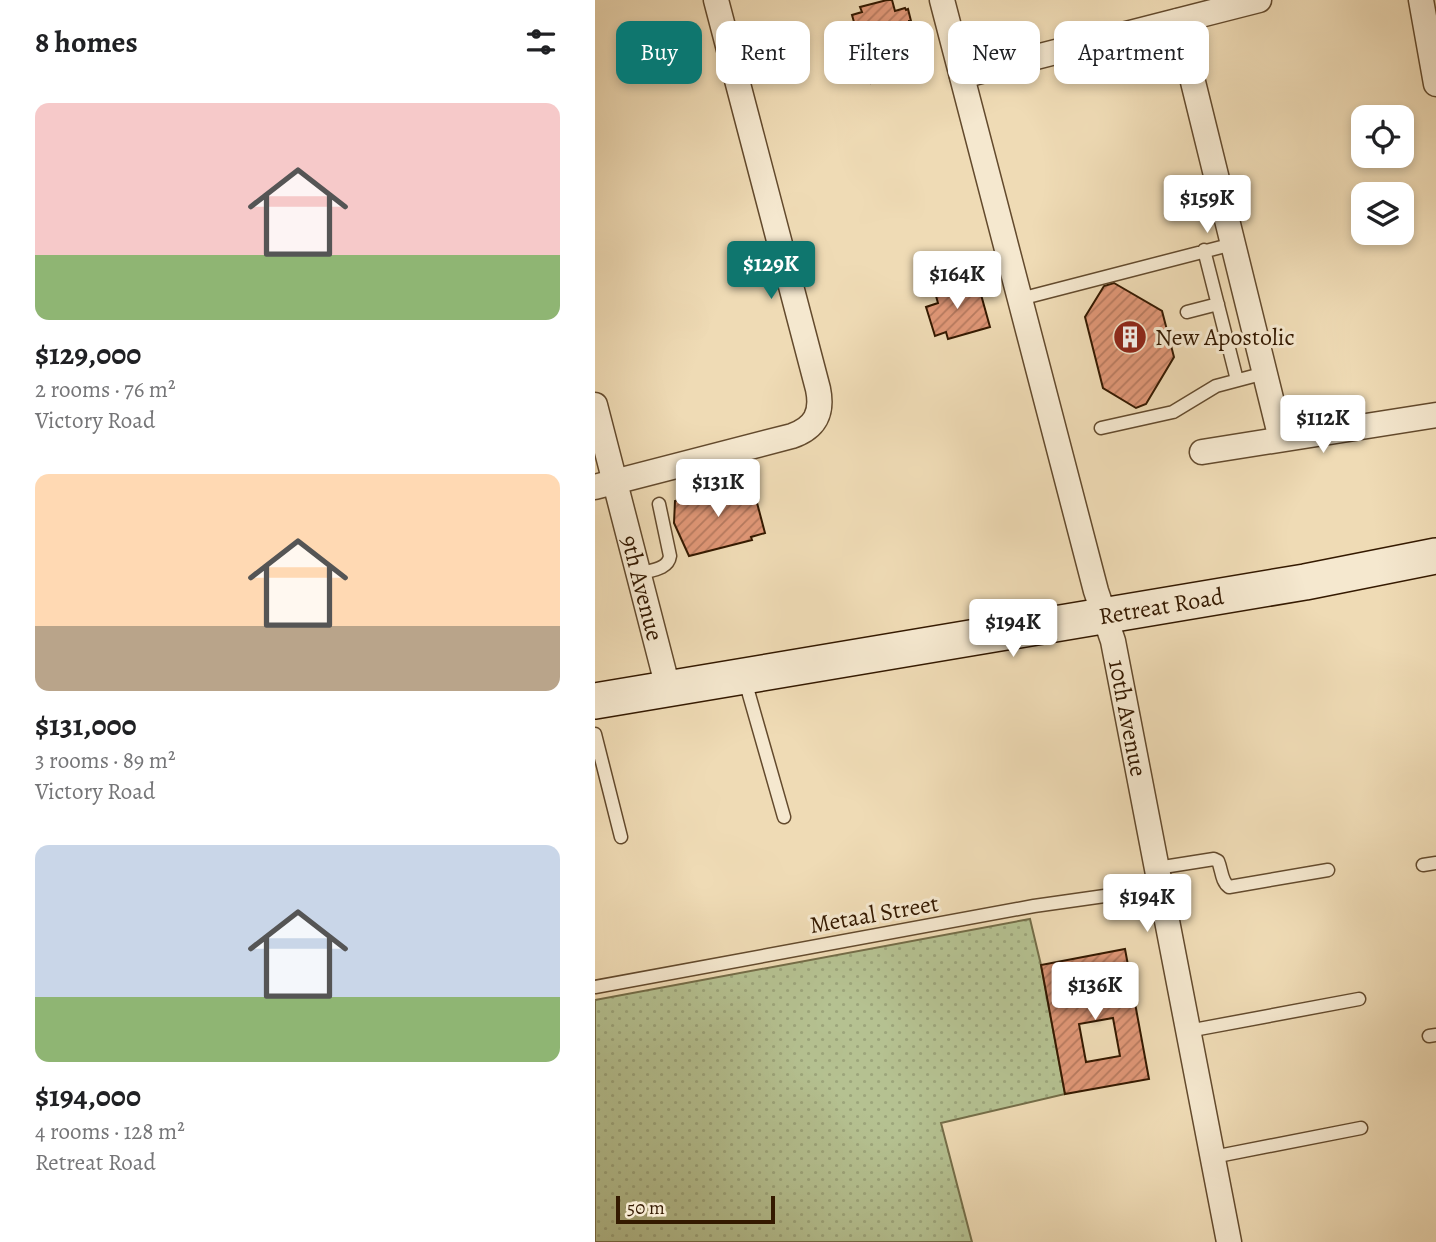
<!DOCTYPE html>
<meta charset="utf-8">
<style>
:root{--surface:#fff;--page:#f2f2f2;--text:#202124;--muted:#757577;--accent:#0f766e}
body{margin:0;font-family:Alegreya,serif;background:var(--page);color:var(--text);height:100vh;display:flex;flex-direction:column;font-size:26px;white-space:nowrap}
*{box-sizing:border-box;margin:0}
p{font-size:23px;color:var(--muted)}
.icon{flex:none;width:38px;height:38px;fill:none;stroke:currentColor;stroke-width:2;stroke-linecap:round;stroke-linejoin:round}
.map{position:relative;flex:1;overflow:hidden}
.sheet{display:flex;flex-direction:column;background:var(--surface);width:595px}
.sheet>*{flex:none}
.hud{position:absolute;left:21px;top:21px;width:665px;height:63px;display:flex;gap:14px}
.buttons{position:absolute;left:756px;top:105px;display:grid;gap:14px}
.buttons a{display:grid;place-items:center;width:63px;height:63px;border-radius:14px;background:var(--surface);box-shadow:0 4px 10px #0003;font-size:35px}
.scale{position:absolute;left:21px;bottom:18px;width:159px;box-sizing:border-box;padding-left:7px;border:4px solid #341900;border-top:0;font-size:19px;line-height:24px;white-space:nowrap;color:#341900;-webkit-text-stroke:5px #f5e8cf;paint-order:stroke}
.price{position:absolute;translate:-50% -60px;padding:0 16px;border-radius:7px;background:#fff;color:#222;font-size:23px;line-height:46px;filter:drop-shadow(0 2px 4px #0008)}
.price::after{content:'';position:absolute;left:50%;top:42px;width:21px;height:16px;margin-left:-10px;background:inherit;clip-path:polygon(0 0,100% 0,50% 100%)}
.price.on{background:var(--accent);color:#fff}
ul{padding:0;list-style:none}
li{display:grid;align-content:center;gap:14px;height:371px;padding:0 35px}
li span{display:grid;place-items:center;height:217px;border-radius:14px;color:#555}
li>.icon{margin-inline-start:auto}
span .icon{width:126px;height:126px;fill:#fffc;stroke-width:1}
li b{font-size:30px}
h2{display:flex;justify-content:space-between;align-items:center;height:84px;padding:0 35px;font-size:30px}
.tag{padding:0 24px;border-radius:14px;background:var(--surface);box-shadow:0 4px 10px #0003;font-size:24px;line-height:63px}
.tag.on{background:var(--accent);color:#fff}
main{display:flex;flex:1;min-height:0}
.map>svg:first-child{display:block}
.grass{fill:url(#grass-dots);stroke:#746d48;stroke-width:2}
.building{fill:url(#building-hatch);stroke:#341900;stroke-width:2;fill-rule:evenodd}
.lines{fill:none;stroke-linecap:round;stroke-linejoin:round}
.service-casing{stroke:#634a2d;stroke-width:15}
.minor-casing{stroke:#634a2d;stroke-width:27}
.secondary-casing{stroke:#341900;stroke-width:38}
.service{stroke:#f5e8cf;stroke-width:12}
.minor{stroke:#f5e8cf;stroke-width:24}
.secondary{stroke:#f5e8cf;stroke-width:35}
.labels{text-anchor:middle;stroke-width:6;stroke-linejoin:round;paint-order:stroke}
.poi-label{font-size:24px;fill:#341900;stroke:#f5e8cf;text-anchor:start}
.street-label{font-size:24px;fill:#341900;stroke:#f5e8cf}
</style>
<main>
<section class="sheet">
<h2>8 homes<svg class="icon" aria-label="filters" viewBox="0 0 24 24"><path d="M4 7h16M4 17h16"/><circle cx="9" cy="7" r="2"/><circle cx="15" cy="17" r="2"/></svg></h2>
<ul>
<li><span style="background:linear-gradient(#f6c9c9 70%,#8fb573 0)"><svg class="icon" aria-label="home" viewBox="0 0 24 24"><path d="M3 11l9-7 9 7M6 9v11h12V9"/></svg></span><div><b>$129,000</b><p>2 rooms · 76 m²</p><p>Victory Road</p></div></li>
<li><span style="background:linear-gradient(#ffd9b3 70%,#b9a48a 0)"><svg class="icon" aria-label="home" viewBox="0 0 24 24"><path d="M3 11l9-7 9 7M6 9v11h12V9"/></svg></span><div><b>$131,000</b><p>3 rooms · 89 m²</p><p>Victory Road</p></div></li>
<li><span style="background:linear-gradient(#c9d6e8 70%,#8fb573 0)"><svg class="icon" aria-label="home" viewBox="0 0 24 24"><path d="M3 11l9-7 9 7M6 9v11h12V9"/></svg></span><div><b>$194,000</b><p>4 rooms · 128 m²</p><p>Retreat Road</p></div></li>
</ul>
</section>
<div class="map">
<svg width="841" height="1242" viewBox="0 0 841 1242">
<defs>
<pattern id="grass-dots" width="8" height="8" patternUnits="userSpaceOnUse" patternTransform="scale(1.75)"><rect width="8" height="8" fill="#b5c191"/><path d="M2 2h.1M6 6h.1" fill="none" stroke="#9ca57b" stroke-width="1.8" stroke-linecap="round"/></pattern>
<pattern id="building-hatch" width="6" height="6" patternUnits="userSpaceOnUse" patternTransform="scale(1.75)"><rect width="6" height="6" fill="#e09777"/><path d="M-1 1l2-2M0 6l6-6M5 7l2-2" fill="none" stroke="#b67a5f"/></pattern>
</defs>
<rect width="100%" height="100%" fill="#efdbb5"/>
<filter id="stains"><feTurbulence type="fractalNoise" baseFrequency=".00286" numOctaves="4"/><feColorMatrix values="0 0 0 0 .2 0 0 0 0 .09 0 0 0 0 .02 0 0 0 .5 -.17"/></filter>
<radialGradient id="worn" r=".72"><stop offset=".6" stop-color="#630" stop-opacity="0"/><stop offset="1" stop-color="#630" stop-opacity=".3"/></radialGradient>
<!-- grass -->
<path class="grass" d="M435 919 446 965 470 1094 346 1123 377 1242H0V1000Z"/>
<!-- building -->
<path class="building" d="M292 0H297L300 11 310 8 311 10 313 9 316 21H314V23L303 26 312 57 319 55 324 71 276 83 257 15 267 12 265 7Z
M370 280 374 294 385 291 395 327 353 339 351 332 340 336 331 307 343 303 339 289Z
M519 283 567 311 579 357 551 404 541 408 508 388 490 317 509 286Z
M142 484 143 487 157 484 170 533 156 537 157 540 94 556 79 523 80 501Z
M530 949 554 1079 470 1094 446 965ZM518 1018 525 1056 491 1062 484 1024Z"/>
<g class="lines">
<!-- service casing -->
<g class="service-casing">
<path id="service" d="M609 250 642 380
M425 299 638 244
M592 312 623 304
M506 428 578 412 621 386 670 373
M43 574C55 570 73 570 75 556L64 504
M149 677 189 817
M0 734 26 837
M828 865 841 863
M562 868 619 859 623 861C627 870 626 881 634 887L733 870
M0 987 439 906 566 888
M593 1031 764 999
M834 1036 841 1035
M618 1157 766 1128"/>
</g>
<!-- minor casing -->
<g class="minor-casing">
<g id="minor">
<path id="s1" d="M347 0 501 591 518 641 634 1242"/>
<path d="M826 0 841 84"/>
<path d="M583 21 686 439"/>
<path d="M367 76 664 0"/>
<path id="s2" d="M0 405 73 688"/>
<path d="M607 452 841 415"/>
<path d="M0 487 197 436C220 428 228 413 223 389L121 0"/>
</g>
</g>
<!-- secondary casing -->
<g class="secondary-casing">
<g id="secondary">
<path id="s3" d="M0 701 710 582 841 556"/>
</g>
</g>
<!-- service -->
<use href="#service" class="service"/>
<!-- minor -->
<use href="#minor" class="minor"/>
<!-- secondary -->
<use href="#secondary" class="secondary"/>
</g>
<!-- icons -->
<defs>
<g id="building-disc" transform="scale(1.75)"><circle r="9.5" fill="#8f2418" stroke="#f5e8cf"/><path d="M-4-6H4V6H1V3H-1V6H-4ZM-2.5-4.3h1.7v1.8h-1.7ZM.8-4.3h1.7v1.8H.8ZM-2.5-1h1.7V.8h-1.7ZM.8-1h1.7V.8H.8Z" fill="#fff"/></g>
</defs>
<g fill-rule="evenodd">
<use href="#building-disc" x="535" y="337"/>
</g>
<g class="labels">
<!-- poi labels -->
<g class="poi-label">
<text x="560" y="345">New Apostolic</text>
</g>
<!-- street labels -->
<g class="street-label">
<text dy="8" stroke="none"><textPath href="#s2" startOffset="189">9th Avenue</textPath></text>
<text dy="8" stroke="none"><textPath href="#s3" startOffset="574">Retreat Road</textPath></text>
<text dy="8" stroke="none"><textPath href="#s1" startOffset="742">10th Avenue</textPath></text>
<text transform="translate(279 914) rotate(-10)" y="8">Metaal Street</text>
</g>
</g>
<rect width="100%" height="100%" filter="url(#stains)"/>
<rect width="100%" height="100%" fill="url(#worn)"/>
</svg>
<div class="buttons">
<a><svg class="icon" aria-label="locate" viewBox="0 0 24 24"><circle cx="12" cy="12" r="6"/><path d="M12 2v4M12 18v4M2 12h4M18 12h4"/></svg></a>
<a><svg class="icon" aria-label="layers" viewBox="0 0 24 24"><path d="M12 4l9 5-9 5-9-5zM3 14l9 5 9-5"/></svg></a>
</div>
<div class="scale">50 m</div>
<b class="price" style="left:612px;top:235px">$159K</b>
<b class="price on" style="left:176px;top:301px">$129K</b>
<b class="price" style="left:362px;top:311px">$164K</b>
<b class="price" style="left:728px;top:455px">$112K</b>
<b class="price" style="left:123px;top:519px">$131K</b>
<b class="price" style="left:418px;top:659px">$194K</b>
<b class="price" style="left:552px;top:934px">$194K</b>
<b class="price" style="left:500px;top:1022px">$136K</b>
<div class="hud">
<a class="tag on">Buy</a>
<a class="tag">Rent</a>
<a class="tag">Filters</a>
<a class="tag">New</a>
<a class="tag">Apartment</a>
</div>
</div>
</main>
